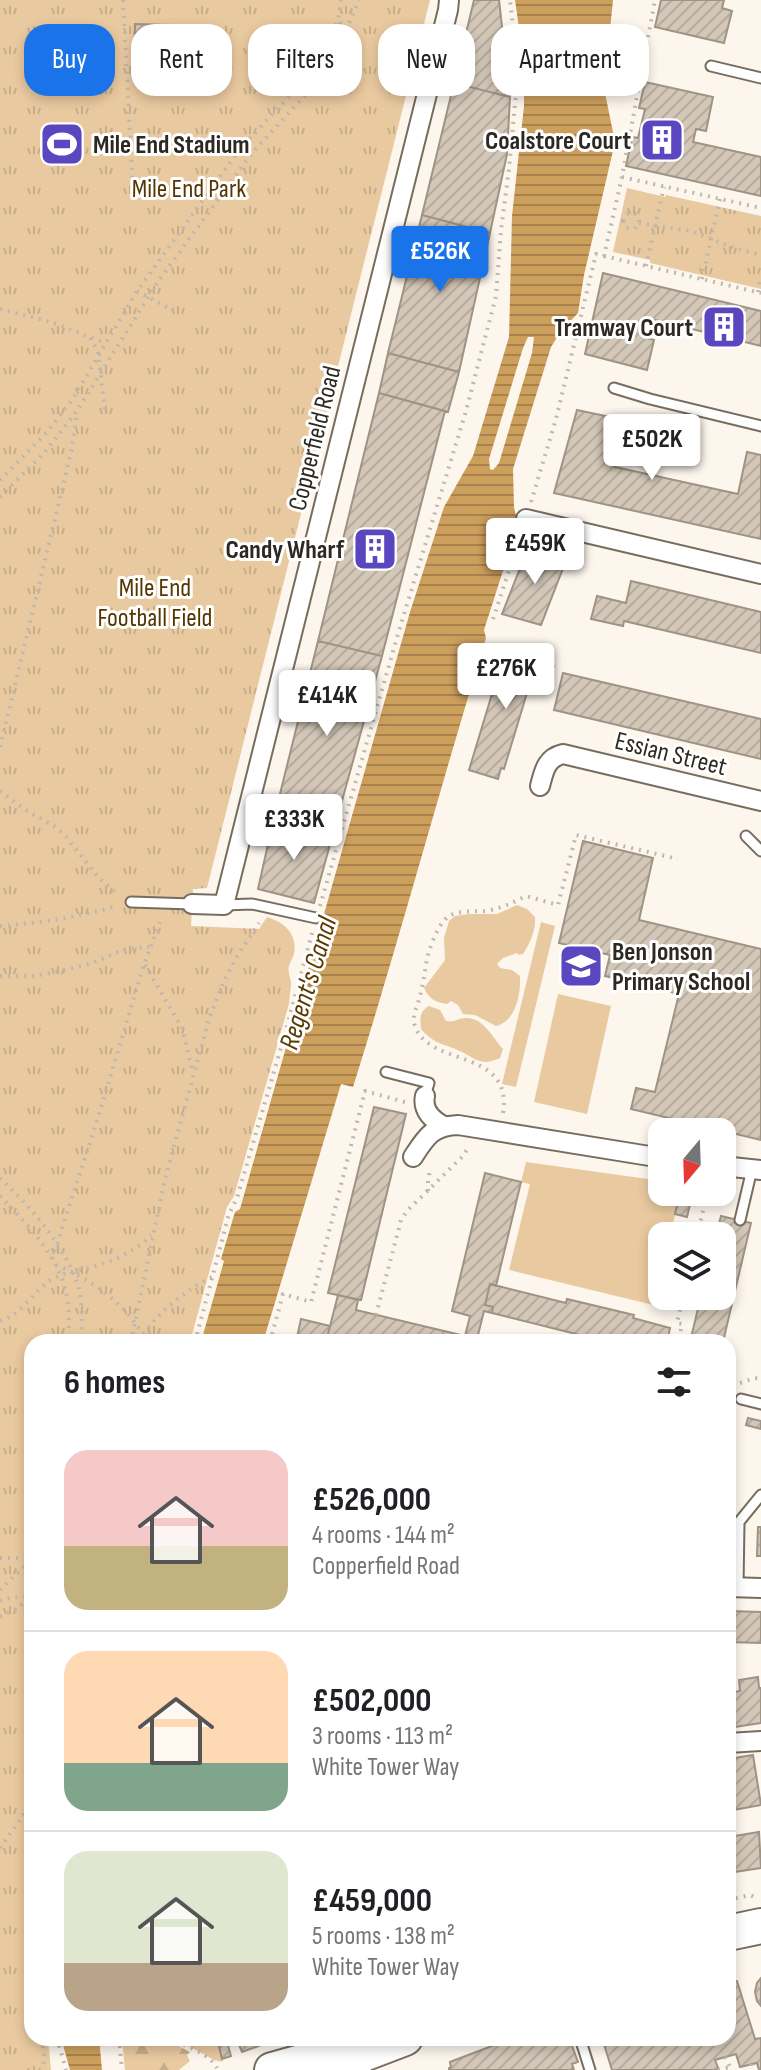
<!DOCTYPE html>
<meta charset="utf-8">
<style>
:root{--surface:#fff;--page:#f6f6f6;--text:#202124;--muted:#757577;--line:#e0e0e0;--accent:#1a73e8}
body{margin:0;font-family:"Sofia Sans Condensed",sans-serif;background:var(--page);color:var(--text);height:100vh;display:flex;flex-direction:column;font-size:30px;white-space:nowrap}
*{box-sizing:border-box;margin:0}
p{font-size:26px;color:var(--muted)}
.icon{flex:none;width:44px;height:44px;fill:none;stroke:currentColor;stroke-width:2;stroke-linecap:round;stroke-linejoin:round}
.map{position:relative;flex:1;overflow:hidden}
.drawer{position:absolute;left:24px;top:1334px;width:712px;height:712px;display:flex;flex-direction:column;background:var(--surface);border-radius:24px;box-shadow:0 4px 12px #0003}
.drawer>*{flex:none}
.banner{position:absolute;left:24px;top:24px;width:714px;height:72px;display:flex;gap:16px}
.needle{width:52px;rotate:199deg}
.fabs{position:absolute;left:648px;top:1118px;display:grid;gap:16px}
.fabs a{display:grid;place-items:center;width:88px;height:88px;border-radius:16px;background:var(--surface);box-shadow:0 4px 12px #0003;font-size:40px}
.price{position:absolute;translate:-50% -68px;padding:0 18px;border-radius:8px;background:#fff;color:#222;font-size:26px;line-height:52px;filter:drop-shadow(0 2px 4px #0008)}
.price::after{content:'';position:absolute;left:50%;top:48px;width:24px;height:18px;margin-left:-12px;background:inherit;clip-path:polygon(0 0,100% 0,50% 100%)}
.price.on{background:var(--accent);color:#fff}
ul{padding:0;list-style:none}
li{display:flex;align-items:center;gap:24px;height:200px;padding:0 40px}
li+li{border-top:2px solid var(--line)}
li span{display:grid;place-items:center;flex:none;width:224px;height:160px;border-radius:24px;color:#555}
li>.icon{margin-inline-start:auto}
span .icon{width:96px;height:96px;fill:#fffc;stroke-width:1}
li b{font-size:34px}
h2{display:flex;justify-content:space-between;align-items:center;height:96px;padding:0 40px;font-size:34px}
.pill{padding:0 28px;border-radius:24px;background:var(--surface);box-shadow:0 4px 12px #0003;font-size:28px;line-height:72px}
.pill.on{background:var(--accent);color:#fff}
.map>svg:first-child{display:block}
.green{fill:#e9c99f}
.forest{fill:url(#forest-firs)}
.park{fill:url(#park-tufts)}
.water{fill:url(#water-rules);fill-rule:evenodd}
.building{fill:url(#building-hatch);stroke:#9e9385;stroke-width:2}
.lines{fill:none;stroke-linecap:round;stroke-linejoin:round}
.lane-casing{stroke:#776d5f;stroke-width:13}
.street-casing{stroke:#776d5f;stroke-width:22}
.highway-casing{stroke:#776d5f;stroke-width:38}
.path{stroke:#bdb7af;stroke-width:4;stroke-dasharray:2 6;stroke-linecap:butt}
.lane{stroke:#fff;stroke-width:9}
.street{stroke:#fff;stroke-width:18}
.highway{stroke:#fff;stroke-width:34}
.labels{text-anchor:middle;stroke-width:6;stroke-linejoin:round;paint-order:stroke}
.poi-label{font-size:26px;font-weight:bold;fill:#2c2822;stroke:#fff;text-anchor:end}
.park-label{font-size:26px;fill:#543600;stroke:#fff}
.street-label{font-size:26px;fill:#2c2822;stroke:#fff}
.water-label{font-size:28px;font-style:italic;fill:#593a02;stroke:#fff}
</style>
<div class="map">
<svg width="761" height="2070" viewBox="0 0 761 2070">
<defs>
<pattern id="forest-firs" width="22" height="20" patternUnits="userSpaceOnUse" patternTransform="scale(2)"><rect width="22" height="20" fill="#e9c99f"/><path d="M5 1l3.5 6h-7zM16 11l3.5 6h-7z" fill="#c8ad89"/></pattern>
<pattern id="park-tufts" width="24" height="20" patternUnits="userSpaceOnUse" patternTransform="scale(2)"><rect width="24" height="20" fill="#e9c99f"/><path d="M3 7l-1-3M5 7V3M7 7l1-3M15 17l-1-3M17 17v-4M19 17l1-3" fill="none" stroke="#c8ad89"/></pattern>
<pattern id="water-rules" width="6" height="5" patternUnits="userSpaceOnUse" patternTransform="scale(2)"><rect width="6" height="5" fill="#cd9f5d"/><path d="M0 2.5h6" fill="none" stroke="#a7824c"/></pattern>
<pattern id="building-hatch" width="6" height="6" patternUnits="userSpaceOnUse" patternTransform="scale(2)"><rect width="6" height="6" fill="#d3c7b8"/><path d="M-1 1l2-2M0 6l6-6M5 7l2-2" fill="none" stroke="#b5ab9e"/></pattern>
</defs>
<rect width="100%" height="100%" fill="#fdf6ed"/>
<!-- green -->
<path class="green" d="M517 905 527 909 535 917C536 930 530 943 523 954L519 955 517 953 503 958 497 964 500 968 512 970 520 976C521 994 516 1021 496 1026L475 1015 463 1014 458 1005 451 1001 447 1004C435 1002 429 999 424 988L445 960 444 938 449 921 455 916 469 914H497Z
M541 922 555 926 516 1087 502 1084Z
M558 994 611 1006 587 1114 534 1102Z
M429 1006 440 1010 446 1021C455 1023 458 1018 466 1018 483 1017 493 1038 503 1049L500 1058C498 1059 489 1062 487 1062 477 1062 470 1056 462 1052 444 1043 436 1046 421 1029 420 1018 419 1012 429 1006Z
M526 1162 662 1181V1192H681L671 1231 685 1236H662V1296H678L674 1310 509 1270 530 1184 521 1182Z"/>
<!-- forest -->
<path class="forest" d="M122 2038H163L190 2052 187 2055 190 2061 179 2070H125Z
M174 2038H217L223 2062 214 2060Z"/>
<!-- park -->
<path class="park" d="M0 0H430L207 888 193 889 191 926 259 929 267 917C284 922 298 934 294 954 293 958 290 962 289 966 287 972 291 978 291 984 291 991 289 997 289 1004L234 1196 227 1207 190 1342H32V2038H48L51 2070H0Z
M627 188 665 197 666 195 761 216V289L650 263V260L613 252Z"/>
<!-- water -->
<path class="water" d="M515 0H613L604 88 615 142 584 275 578 313 561 331 551 347 513 469 514 507 518 524 484 630 486 638C440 787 400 938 353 1087L341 1084 263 1342H201L224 1261 221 1259 235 1212 240 1209 410 612 444 507 473 456 509 337 512 216 524 106V63ZM528 337H534L532 353 499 463 493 470 490 469 489 459 523 348Z
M61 2038H99L102 2070H70Z"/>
<!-- building -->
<path class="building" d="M474 0H499L510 97 454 83Z
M661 0H724L722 8 732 11 724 43 655 27Z
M135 24 169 25V49H183V70H172V66H134Z
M645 82 713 97 706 131 696 129 693 142 761 157V196L626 166 632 137 638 138 645 109 639 108Z
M454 83 510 97 507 154 490 233 422 215Z
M422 215 490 233 459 372 388 353Z
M603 273 761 311V346L647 318 642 337 654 340 647 370 585 354Z
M388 353 459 372 448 412 379 393Z
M379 393 445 411 382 656 318 641Z
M577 410 634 422 626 458 617 456 615 467 738 494 747 452 761 455V539L554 493Z
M528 548 567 558 541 625 502 614Z
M631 581 761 612V653L624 621 623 626 591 619 597 596 626 603Z
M318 641 382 656 332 837 273 822Z
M505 651 554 666 547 688 530 683 504 769 501 768 498 779 469 770Z
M563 673 761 719V759L554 710Z
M273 822 332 837 314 903 258 889Z
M583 841 653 858 639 920 761 949V1140L631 1109 636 1088 655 1092 679 994 605 976 610 955 559 943Z
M374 1107 406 1114 361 1300 328 1293Z
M485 1173 521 1182 496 1286 490 1284 485 1305 493 1307 492 1313 484 1311 477 1339 490 1342H381L350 1335 348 1342 327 1338 338 1295 358 1300 356 1310 465 1336 470 1316 452 1311Z
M680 1193 692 1196 687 1217 675 1214Z
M721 1216 751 1223 723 1342H690L701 1296H722V1236H716Z
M490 1284 566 1303 567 1299 634 1315 633 1318 670 1328 668 1337 690 1342H608L492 1313 493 1307 485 1305Z
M301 1319 330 1326 326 1342H296Z
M748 1418 761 1421V1429L746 1425Z
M758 1527H761V1556H757Z
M728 1611 761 1612V1643L728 1642Z
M758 1677 759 1688H761V1723L728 1728V1693L740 1691 739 1680Z
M753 1755 761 1805 728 1811V1759Z
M759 1832 761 1868 728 1873V1837Z
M761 1978V2006L757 2001 755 1992 757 1983Z
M737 1981 755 2039 761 2038V2070H759L757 2063 740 2067 736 2054 715 2060 719 2070H612L602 2038H728V1982Z
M217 2038H226L231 2056 222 2059Z
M236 2038H280L242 2052Z
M513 2038H569L578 2062 572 2064 574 2070H449V2068L451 2067 450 2062Z"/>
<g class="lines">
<!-- lane casing -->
<g class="lane-casing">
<path id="lane" d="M711 66 761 78
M614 388 650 399 761 426
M746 836 761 851
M131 902 192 904
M224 905 252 904 316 918
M386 1072 429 1083 425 1096
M740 1220 752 1169
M741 1399 761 1404
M738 1587 739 1522 761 1495
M580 2038 590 2070"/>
</g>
<!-- street casing -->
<g class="street-casing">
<path id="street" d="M526 519 761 574
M540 786C544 771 546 758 563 754L761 801
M192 904 224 905 448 10 449 0
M425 1096C422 1110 432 1120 444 1126
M413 1157C426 1137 432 1126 458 1125L662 1158
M722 1166 761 1170
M728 1587 761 1588
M728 1743 761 1741"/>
</g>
<!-- highway casing -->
<g class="highway-casing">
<path id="highway" d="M728 1933 761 1926
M345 2068 363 2054 405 2038
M272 2070 315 2058 363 2054"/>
</g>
<!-- path -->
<path class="path" d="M123 0 133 190
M340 40V17
M622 177 761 208
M623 221a8 8 0 1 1 16 0a8 8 0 1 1-16 0Z
M639 223 691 231 734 248 761 255
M604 256 761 293
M646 266 664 187
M702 279 720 199
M137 291 174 311
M758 292 761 278
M0 309 51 322 105 343
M90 338 98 351 105 412
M0 480 47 432 72 400 137 291 240 149 298 87 313 67 326 47 338 19 341 0
M0 497 44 453 77 411 157 283 252 153 323 76 331 65 359 0
M531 502 556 419 596 254 604 256 622 177 655 0
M493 619 520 537
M0 747 72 448 77 414
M0 791 24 809 54 826 66 837 99 878 119 895
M320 906 398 634 466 411 496 296 501 230 509 169 518 71 510 0
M0 926C40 923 78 917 117 906
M145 965 182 1028 193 1073
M0 976H34L66 970 89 964 123 950 149 947
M503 1113C513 1047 429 1068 415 1026 411 1015 418 1006 420 996 423 986 424 976 426 965 427 953 438 923 449 916 460 910 473 912 485 911 500 909 512 903 526 896L558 905 576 835 678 859
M0 1178C30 1206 65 1246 78 1285 83 1303 82 1323 81 1342
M428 1191V1180L430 1170
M0 1196C26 1223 57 1254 66 1292 70 1308 69 1326 68 1342
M697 1236 707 1194 703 1192
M52 1259 97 1121 144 964 161 919
M56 1265C94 1281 128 1305 147 1342
M376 1315 401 1220 407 1211 462 1157 468 1148
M0 1321C21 1315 32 1294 49 1281 59 1274 72 1272 84 1269 109 1263 134 1253 151 1235
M143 1334C163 1309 185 1290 214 1276
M679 1339 682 1324 677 1323 683 1296
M131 1342 165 1179 209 1019 224 981 236 958 259 923
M195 1342 229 1214 237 1198 285 1034 312 933
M270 1342 283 1294 311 1302 365 1091 405 1102
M370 1342V1339
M740 1383 755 1378 761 1379
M0 1558H30
M0 1590 32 1559
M0 1601C13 1595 20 1599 32 1595
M0 1617 19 1608 27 1597
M0 1848 32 1803
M728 1900 750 1895 757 1898
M42 2038 44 2057 43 2070
M57 2038 66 2070
M119 2038 122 2070
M169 2038C184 2046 208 2052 217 2068
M725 2057 730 2067
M751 2064 752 2070
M718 2070 730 2067 731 2070"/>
<!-- lane -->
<use href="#lane" class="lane"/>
<!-- street -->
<use href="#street" class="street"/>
<!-- highway -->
<use href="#highway" class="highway"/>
</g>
<!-- icons -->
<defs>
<g id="building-square" transform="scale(2.3)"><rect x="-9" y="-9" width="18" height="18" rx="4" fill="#5a47c0" stroke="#fff"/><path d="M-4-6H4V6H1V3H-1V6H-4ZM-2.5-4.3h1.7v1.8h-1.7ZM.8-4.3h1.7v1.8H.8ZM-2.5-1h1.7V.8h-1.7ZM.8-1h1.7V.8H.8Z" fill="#fff"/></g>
<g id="stadium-square" transform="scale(2.3)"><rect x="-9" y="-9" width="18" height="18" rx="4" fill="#5a47c0" stroke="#fff"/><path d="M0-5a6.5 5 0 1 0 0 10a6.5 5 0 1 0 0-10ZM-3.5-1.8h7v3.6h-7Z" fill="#fff"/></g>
<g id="school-square" transform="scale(2.3)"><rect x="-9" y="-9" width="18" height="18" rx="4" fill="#5a47c0" stroke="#fff"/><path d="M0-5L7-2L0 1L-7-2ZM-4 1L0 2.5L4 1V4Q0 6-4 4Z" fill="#fff"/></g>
</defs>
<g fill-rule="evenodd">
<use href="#building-square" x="662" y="140"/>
<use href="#stadium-square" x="62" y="144"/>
<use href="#building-square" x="724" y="327"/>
<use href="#building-square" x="375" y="549"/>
<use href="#school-square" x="581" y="966"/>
</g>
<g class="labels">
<!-- poi labels -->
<g class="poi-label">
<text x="631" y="149">Coalstore Court</text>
<text x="93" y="153" text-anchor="start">Mile End Stadium</text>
<text x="693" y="336">Tramway Court</text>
<text x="344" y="558">Candy Wharf</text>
<text x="612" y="960" text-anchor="start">Ben Jonson<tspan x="612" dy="30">Primary School</tspan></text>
</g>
<!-- park labels -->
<g class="park-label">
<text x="189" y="197">Mile End Park</text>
<text x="155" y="596">Mile End<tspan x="155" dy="30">Football Field</tspan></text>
</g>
<!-- street labels -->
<g class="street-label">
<text transform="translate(314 438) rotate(-76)" y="9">Copperfield Road</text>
<text transform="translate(671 753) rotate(14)" y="9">Essian Street</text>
</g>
<!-- water labels -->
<g class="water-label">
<text transform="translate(307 983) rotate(-73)" y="10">Regent's Canal</text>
</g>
</g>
</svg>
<div class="fabs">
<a><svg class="needle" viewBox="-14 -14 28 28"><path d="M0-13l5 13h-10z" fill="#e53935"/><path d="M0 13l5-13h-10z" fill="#757577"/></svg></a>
<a><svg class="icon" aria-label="layers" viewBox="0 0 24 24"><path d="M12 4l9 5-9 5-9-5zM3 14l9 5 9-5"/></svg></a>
</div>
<b class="price on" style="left:440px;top:294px">£526K</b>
<b class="price" style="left:652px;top:482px">£502K</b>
<b class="price" style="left:535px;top:586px">£459K</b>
<b class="price" style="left:506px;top:711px">£276K</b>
<b class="price" style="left:327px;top:738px">£414K</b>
<b class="price" style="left:294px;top:862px">£333K</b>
<div class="banner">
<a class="pill on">Buy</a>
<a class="pill">Rent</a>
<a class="pill">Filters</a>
<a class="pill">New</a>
<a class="pill">Apartment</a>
</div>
<section class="drawer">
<h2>6 homes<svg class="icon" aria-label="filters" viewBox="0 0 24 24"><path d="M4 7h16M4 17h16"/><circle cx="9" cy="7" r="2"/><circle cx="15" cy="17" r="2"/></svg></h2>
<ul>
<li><span style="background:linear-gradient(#f6c9c9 60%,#c2b280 0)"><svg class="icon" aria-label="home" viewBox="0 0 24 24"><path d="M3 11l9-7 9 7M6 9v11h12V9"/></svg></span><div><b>£526,000</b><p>4 rooms · 144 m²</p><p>Copperfield Road</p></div></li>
<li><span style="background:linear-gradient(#ffd9b3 70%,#7fa58c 0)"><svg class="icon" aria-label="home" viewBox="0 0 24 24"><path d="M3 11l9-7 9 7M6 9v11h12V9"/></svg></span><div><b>£502,000</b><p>3 rooms · 113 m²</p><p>White Tower Way</p></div></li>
<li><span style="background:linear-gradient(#dfe7d0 70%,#b9a48a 0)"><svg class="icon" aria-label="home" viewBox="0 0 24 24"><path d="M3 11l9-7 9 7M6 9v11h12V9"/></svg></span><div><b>£459,000</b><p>5 rooms · 138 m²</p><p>White Tower Way</p></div></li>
</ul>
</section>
</div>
